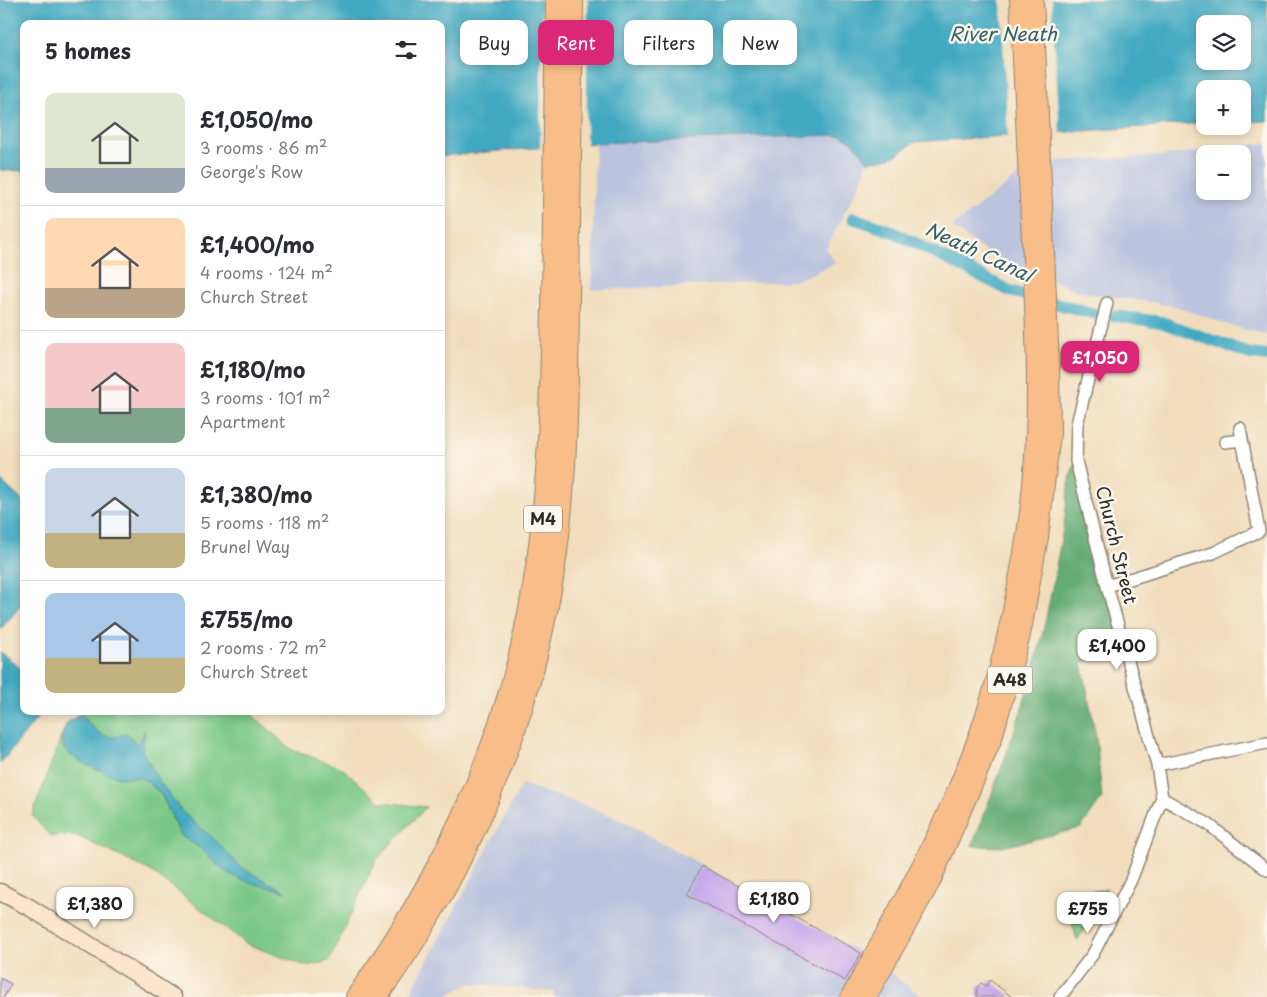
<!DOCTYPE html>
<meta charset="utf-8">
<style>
:root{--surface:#fff;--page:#f2f2f3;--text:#2b2b33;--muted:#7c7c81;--line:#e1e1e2;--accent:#db2777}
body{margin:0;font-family:"Playpen Sans",sans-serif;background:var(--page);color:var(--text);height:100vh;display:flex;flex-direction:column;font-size:19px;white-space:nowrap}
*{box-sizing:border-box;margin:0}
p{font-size:16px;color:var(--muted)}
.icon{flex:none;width:28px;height:28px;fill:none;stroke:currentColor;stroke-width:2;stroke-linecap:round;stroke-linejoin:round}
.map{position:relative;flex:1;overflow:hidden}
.sheet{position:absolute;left:20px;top:20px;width:425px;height:695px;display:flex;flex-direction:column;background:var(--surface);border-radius:10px;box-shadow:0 2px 8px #0003}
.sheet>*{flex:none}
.banner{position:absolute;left:460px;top:20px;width:475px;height:45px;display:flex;gap:10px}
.tools{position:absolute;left:1196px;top:15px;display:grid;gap:10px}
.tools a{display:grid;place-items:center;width:55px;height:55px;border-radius:10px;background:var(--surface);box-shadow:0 2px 8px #0003;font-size:25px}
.price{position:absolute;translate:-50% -42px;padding:0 11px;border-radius:10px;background:#fff;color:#222;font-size:16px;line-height:32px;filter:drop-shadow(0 1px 2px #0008)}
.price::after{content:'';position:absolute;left:50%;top:30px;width:15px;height:11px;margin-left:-8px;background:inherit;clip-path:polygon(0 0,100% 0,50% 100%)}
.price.on{background:var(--accent);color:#fff}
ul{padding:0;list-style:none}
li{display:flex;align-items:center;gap:15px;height:125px;padding:0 25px}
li+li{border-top:1px solid var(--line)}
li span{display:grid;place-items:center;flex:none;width:140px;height:100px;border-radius:10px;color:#555}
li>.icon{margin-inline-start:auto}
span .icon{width:60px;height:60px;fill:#fffc;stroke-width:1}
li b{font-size:21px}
h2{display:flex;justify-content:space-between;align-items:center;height:60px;padding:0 25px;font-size:21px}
.tag{padding:0 18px;border-radius:10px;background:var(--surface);box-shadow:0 2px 8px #0003;font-size:18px;line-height:45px}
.tag.on{background:var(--accent);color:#fff}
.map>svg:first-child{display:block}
.industrial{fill:#bbc3de;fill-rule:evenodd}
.green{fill:#7ac887;stroke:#527a59}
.forest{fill:#63ac74;stroke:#476c50}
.water{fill:#41a8c1;stroke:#366a76;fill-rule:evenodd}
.pier{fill:#f1ddbc}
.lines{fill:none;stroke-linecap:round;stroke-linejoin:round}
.canal{stroke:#41a8c1;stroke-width:12}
.building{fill:#c7a8eb}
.street-casing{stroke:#8e8474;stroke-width:14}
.secondary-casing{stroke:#8e8474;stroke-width:19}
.primary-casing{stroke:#8e8474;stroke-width:20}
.highway-casing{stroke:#8e8474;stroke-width:22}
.street{stroke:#fff;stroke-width:11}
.secondary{stroke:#fce5cf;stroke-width:16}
.primary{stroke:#f8bd88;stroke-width:18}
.highway{stroke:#f8bd88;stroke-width:20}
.labels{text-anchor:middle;stroke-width:5;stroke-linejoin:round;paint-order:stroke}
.shield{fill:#fbf7ec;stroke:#696865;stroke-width:1}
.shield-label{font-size:16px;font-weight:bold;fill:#2b2b2b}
.street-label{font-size:18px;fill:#2b2b2b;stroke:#fbf7ec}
.water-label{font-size:19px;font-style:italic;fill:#345d67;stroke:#fbf7ec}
</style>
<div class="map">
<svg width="1267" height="997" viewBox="0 0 1267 997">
<rect width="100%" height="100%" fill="#fbf7ec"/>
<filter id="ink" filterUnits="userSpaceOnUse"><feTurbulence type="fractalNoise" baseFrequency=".02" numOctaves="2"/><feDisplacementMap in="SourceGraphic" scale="10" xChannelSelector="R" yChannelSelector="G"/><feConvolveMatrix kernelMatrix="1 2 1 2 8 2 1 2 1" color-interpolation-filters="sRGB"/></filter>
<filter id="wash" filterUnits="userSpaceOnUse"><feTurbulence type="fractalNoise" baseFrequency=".0096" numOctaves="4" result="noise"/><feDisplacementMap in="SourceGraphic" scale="20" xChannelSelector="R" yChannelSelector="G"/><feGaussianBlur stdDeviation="1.12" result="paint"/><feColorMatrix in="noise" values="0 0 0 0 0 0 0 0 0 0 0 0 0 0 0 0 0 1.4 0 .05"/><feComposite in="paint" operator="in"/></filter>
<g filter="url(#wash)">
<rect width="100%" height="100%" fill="#f1ddbc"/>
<!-- industrial -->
<path class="industrial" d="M840 135 853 142 868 161 860 184 832 236 826 250 836 263 795 281 592 290 595 143Z
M1267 143V335L1228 325 1175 306 1081 292 998 260 952 227 1020 174 1059 161 1160 156ZM1205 154H1242V191H1205Z
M522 784 590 807 624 822 861 953 897 977 921 997H554V992L471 983 444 997H408Z"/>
<!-- green -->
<path class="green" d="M88 711H248L292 750 342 768 380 802 426 807 376 860 329 961 306 966 247 944 151 871 75 835 51 836 32 816 61 737 65 751 127 778 138 777 147 781 161 794 181 836 199 847 223 870 283 890 240 867 215 840 183 813 158 781 142 751 144 732 138 746 100 734 80 714Z
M1107 888 1077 941 1066 898Z"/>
<!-- forest -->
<path class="forest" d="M1076 461 1124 647 1082 663 1096 737 1102 798 1081 828 1003 847 972 846C999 775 1026 706 1043 632 1051 597 1057 560 1064 524 1068 502 1066 481 1076 461Z"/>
<!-- water -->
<path class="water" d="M0 0H1267V121L1243 122 1242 89H1205V123L915 142C896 155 892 161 868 161L853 142 840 135 595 143 441 156V24H24V171L0 170ZM1205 24H1242V61H1205Z
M0 480 24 502V602L0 630Z
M0 652 24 671V711H43L0 764Z
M80 714C96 730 103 744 127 733L137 745 145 730 142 751 159 781 183 813 215 840 240 867 286 892 242 880 223 870 199 847 181 836 161 794 147 781 138 777 120 778 86 765 65 751 61 737 67 723Z"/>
<!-- pier -->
<path class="pier" d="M542 0H588L586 146 540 150Z
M1001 0H1052L1060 135 1008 139Z"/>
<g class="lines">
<!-- canal -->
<path class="canal" d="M853 218 891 231 1010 291 1092 313
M1115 316 1161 322 1250 354 1267 356"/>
</g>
<g id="blocks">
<!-- building -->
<path class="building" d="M702 866 861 953 845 981 687 894Z
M0 978 11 984 4 997H0Z
M990 980 1012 997H977V988L981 983 986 986Z"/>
</g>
</g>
<g filter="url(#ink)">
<use href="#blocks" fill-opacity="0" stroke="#8e8474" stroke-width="1"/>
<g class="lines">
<!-- street casing -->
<g class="street-casing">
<path id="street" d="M1225 442 1242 440
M1107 586 1213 553 1259 531 1240 428
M1157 765 1267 743
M1162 798 1208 824 1267 870
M1060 997 1093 954 1131 880 1162 798 1157 765 1107 586 1076 461 1077 424 1107 303"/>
</g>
<!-- secondary casing -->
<g class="secondary-casing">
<path id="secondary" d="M0 892 29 907 173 997"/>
</g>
<!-- primary casing -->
<g class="primary-casing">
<path id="primary" d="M850 997C906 896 964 795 995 682 1008 634 1018 584 1026 534 1041 437 1036 337 1031 239 1027 159 1023 80 1019 0
M867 997 931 882 993 738 1021 635 1039 537 1051 433 1050 366 1034 0"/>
</g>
<!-- highway casing -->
<g class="highway-casing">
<path id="highway" d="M356 997C438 881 503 750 529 609 548 510 550 409 552 308 553 205 554 103 556 0
M377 997C472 866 535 712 557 552 568 469 568 386 569 302 571 202 572 101 573 0"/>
</g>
<!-- street -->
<use href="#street" class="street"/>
<!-- secondary -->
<use href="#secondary" class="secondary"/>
<!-- primary -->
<use href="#primary" class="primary"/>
<!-- highway -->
<use href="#highway" class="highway"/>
</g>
</g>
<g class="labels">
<!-- shield labels -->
<g class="shield">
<rect x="524" y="505.5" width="38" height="27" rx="4"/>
<rect x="987.5" y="666.5" width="45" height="27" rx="4"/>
</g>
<g class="shield-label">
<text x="543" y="525">M4</text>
<text x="1010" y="686">A48</text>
</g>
<!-- street labels -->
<g class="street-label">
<text transform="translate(1116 545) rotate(76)" y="6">Church Street</text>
</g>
<!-- water labels -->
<g class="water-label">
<text x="1003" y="41">River Neath</text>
<text transform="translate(979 252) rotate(25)" y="7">Neath Canal</text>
</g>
</g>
</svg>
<div class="tools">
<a><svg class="icon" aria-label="layers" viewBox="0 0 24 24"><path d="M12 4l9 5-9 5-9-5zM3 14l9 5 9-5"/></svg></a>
<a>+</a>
<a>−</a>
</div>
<b class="price on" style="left:1100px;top:383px">£1,050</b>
<b class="price" style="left:1117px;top:671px">£1,400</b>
<b class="price" style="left:774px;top:924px">£1,180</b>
<b class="price" style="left:95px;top:929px">£1,380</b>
<b class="price" style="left:1088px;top:934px">£755</b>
<div class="banner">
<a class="tag">Buy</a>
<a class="tag on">Rent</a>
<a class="tag">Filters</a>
<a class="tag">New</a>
</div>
<section class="sheet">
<h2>5 homes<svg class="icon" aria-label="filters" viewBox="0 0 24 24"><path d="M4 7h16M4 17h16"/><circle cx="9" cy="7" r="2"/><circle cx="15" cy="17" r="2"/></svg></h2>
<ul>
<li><span style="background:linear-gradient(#dfe7d0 75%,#9aa5b1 0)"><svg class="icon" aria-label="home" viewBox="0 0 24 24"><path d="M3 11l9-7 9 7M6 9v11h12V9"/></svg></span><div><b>£1,050/mo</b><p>3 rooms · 86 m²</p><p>George's Row</p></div></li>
<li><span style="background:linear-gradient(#ffd9b3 70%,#b9a48a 0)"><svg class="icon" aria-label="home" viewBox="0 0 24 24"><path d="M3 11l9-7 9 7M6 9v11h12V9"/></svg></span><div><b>£1,400/mo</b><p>4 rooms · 124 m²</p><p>Church Street</p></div></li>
<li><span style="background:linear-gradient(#f6c9c9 65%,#7fa58c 0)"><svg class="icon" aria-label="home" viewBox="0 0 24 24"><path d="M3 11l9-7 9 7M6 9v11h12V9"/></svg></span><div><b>£1,180/mo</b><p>3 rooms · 101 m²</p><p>Apartment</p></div></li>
<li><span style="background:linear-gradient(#c9d6e8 65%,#c2b280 0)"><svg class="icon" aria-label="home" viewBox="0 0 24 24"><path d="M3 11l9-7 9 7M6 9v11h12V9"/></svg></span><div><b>£1,380/mo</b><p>5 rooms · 118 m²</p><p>Brunel Way</p></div></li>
<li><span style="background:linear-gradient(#a9c7e8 65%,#c2b280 0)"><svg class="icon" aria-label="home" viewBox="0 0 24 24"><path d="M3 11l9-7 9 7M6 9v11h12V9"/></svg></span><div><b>£755/mo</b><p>2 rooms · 72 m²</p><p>Church Street</p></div></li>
</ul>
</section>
</div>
